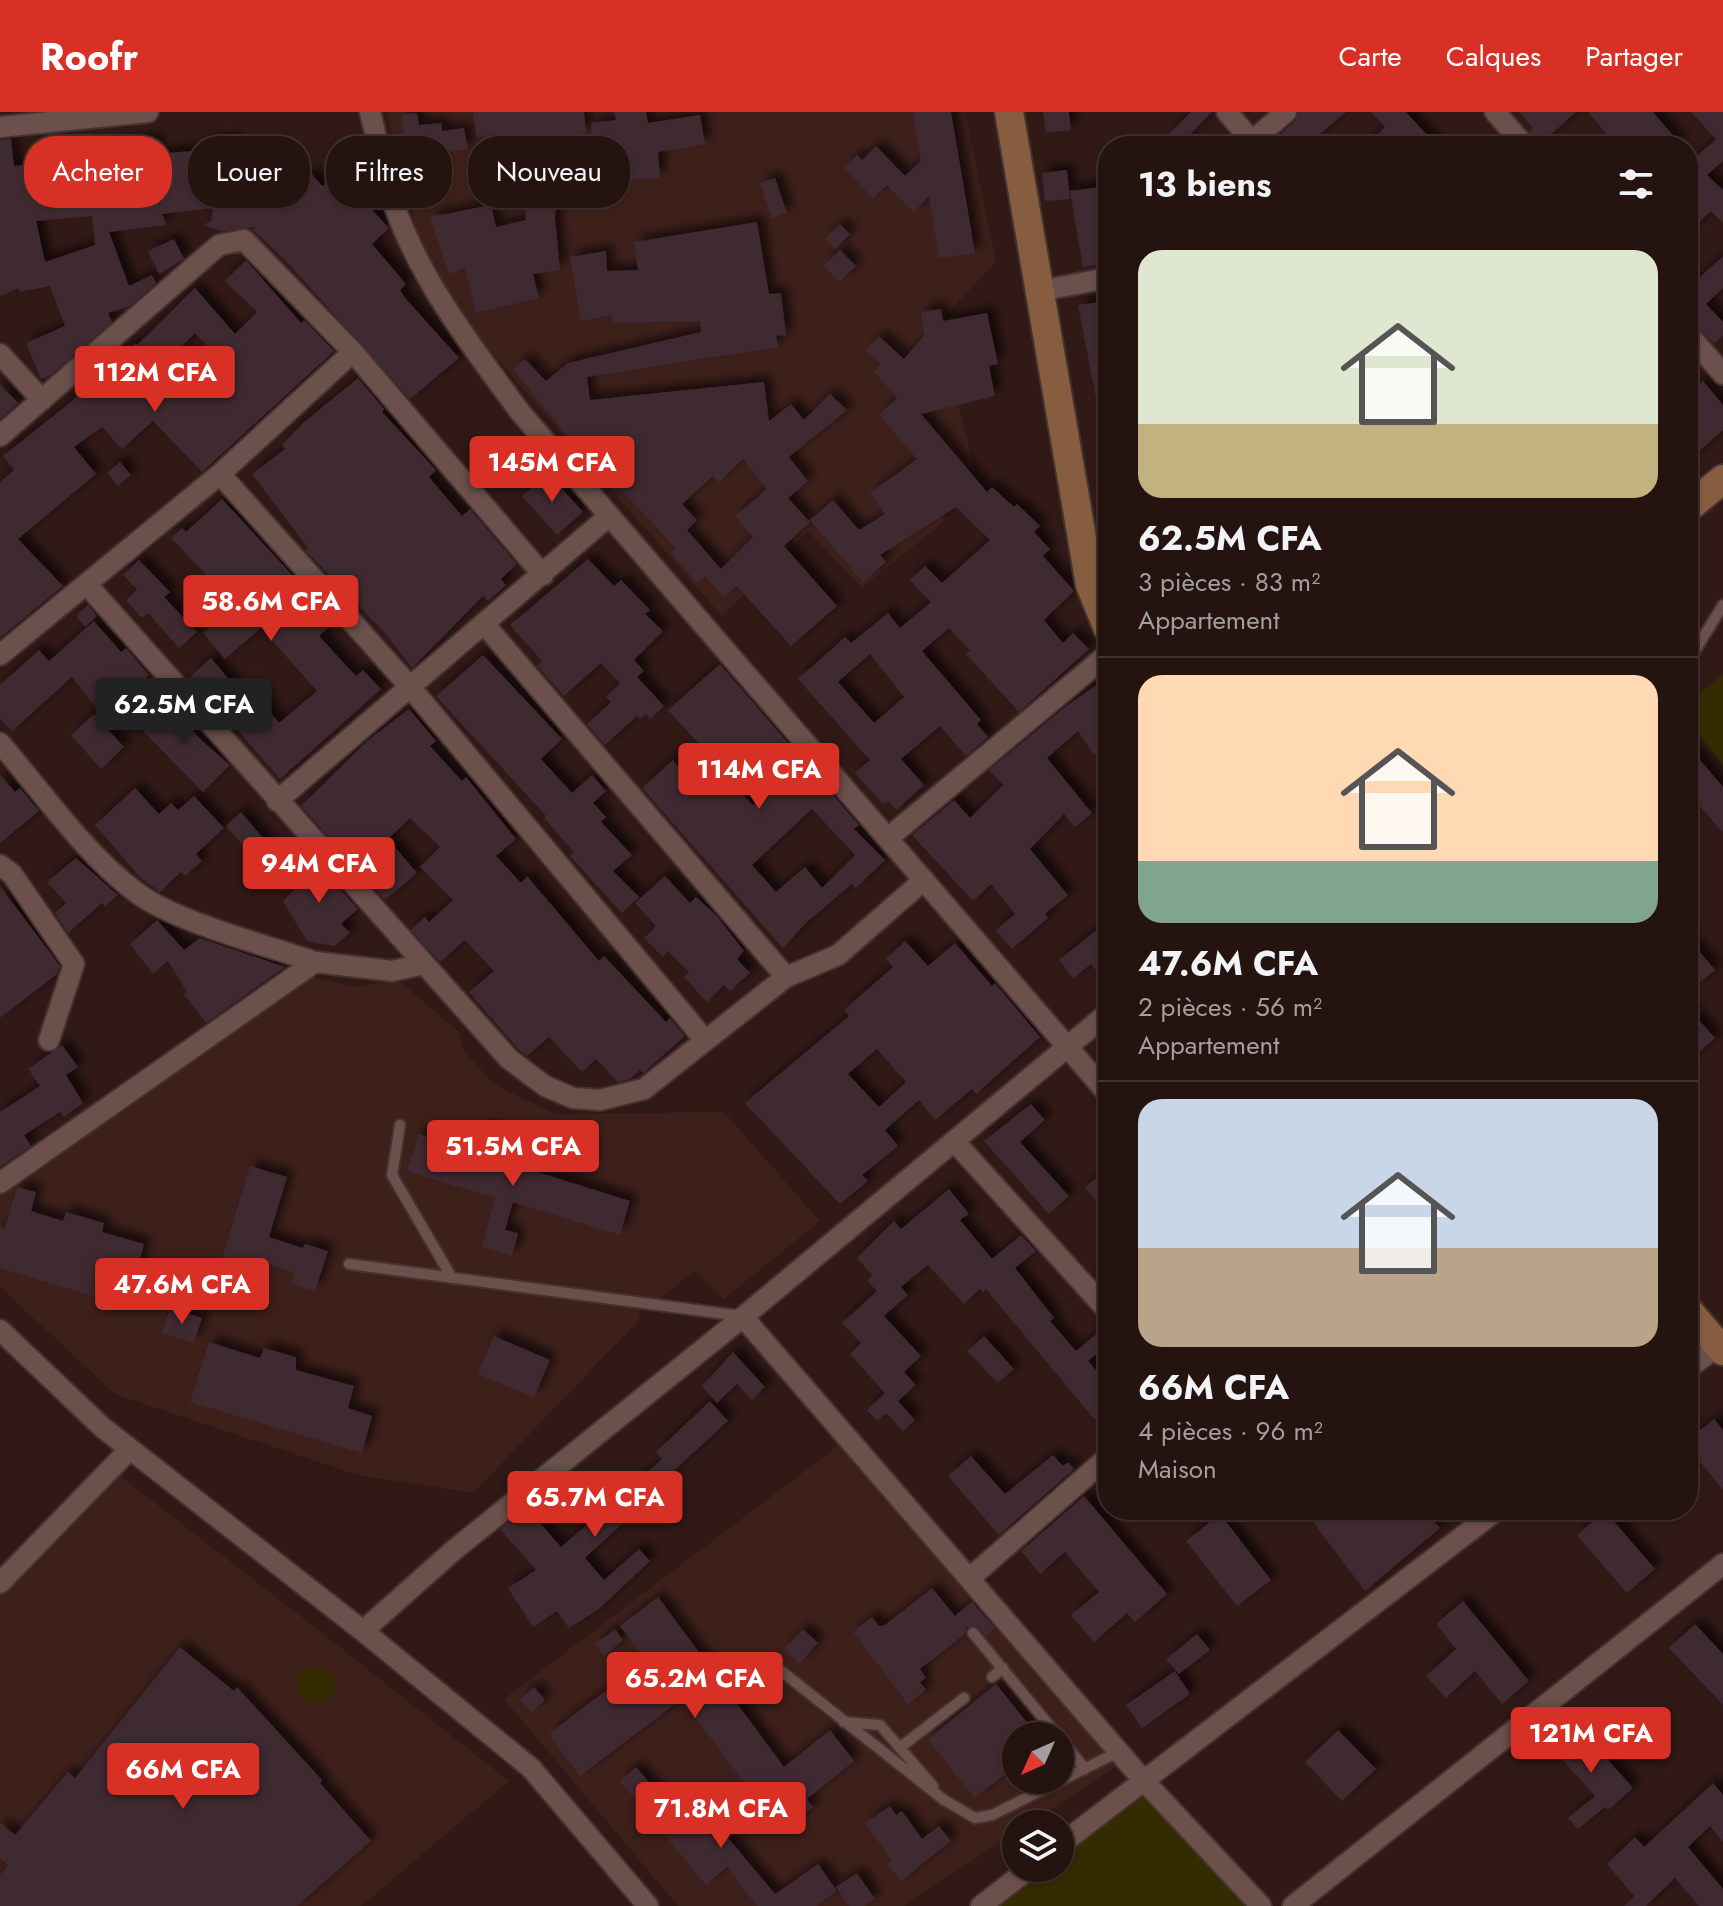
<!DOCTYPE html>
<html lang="fr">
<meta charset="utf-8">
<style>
:root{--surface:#251310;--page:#31201e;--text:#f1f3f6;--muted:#a39e9f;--line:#423230;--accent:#d93025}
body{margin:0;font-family:Jost,sans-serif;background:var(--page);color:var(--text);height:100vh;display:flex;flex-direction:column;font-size:30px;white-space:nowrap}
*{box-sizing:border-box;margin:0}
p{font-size:26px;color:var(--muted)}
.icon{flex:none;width:44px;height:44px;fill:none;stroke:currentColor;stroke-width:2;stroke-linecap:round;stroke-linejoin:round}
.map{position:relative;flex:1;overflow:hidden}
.sheet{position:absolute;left:1098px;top:24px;width:600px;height:1384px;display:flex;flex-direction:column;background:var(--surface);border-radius:32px;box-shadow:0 2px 6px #0004,0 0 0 2px var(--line)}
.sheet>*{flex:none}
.banner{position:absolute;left:24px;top:24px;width:760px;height:72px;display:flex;gap:16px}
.needle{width:52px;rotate:225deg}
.tools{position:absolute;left:1002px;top:1610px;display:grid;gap:16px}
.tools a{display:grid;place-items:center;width:72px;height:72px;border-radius:50%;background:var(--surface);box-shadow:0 2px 6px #0004,0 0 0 2px var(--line);font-size:40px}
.price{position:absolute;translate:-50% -68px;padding:0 18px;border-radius:8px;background:var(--accent);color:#fff;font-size:26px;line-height:52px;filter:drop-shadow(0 2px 4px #0008)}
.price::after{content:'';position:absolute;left:50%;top:48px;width:24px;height:18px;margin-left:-12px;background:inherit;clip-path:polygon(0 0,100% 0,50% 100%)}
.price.on{background:#222;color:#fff}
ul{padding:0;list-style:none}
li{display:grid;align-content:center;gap:16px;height:424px;padding:0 40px}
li+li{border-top:2px solid var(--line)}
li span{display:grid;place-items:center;height:248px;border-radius:24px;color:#555}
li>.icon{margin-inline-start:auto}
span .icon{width:144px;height:144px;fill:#fffc;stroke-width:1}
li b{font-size:34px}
h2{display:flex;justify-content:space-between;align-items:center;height:96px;padding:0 40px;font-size:34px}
.pill{padding:0 28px;border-radius:32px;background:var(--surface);box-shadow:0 2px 6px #0004,0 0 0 2px var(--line);font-size:28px;line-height:72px}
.pill.on{background:var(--accent);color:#fff}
header{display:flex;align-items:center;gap:48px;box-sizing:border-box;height:112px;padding:0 40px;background:var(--accent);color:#fff}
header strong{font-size:38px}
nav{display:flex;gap:44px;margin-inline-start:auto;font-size:28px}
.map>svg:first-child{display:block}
.built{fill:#3e201b;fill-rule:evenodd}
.green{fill:#342b00}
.building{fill:#412932;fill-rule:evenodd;filter:url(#shadow)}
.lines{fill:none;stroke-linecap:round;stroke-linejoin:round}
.lane-casing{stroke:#453331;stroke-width:14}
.street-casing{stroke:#453331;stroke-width:24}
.secondary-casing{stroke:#453331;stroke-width:32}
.lane{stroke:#6b504b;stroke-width:10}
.street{stroke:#6b504b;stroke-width:20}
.secondary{stroke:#875d40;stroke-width:28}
</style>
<header>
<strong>Roofr</strong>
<nav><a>Carte</a><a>Calques</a><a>Partager</a></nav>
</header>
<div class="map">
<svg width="1723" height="1794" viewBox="0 0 1723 1794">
<defs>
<filter id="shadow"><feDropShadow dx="7" dy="-7" stdDeviation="4" flood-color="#0009"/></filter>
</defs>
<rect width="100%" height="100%" fill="#311916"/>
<!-- built -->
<path class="built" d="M387 0H965L996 150 944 205 959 296 976 362 949 387 943 410 862 476 808 419 722 504 472 218 419 128Z
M311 864 356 875 398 868 460 921 463 938 495 973 555 1002 724 1000 820 1109 724 1187 695 1158 661 1186 641 1184 639 1208 473 1381 358 1363 115 1282 0 1175V1079Z
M843 1330 1118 1653 1028 1712H1016V1720L904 1794H678L504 1587ZM1016 1624H1060V1668H1016Z
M110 1356 294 1499 509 1669 361 1794H0V1472Z"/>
<!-- green -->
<path class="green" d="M1723 562V653L1688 610V590Z
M297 1573a19 19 0 1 1 38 0a19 19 0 1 1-38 0Z
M1153 1673 1252 1794H994L1044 1756H1060V1744Z"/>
<!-- building -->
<path class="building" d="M473 0H584L586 21 547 27 551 58 600 51 601 69 558 76 555 106 560 158 533 162 539 186 476 201 465 156 449 162 430 105 491 93 496 115 526 108 525 97 537 96 528 30 498 34 496 22 477 25Z
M614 0H646L648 11 700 3 705 32 658 40 660 66 623 68 618 33 593 36 591 11 616 8Z
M913 0H951L975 141 939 146 929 84 913 100 887 73 873 86 844 56 857 43 862 48 876 34 905 64 921 49Z
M1043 0H1069L1071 18 1046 21Z
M1191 0H1212L1179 34 1168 23Z
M1299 0H1346L1306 34H1283L1276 26 1295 9Z
M1371 0H1406L1437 34H1365L1385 15Z
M1519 0H1576L1538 34 1529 19 1533 16Z
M1588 0H1653L1682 34H1617Z
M1691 0H1723V49L1707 63 1723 78V111L1711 99 1688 121V52L1716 27Z
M417 1 419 13 442 11V19L464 16 468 37 442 41V62L410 63 401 3Z
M11 27 14 54 61 49 64 76 98 73 94 37 155 28 157 42 203 38 202 31 234 27 241 83 275 53 294 75 310 60 322 74 359 58 365 73 353 78 389 116 372 132 406 172 400 178 406 187 459 246 410 287 287 150 253 118 256 115 222 119 203 113 211 109 213 96 162 102 167 113 109 120 129 174 152 163 156 171 130 194 108 201 112 210 51 263 41 267 26 231 65 214 50 174 19 180V176L0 184V28ZM92 104 95 133 45 150 36 109Z
M1067 58 1070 87 1045 89 1042 61Z
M775 66 787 101 772 106 760 71Z
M1108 74V122L1103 123 1108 151 1083 155 1070 79Z
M757 110 769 182 781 181 786 223 776 224 778 235 587 265 590 288 764 270 769 309 791 292 804 308 830 282 847 298 789 345 808 369 788 386 810 410 784 434 837 494 791 534 737 474 724 485 705 464 697 471 671 441 676 436 596 351 592 354 513 257 525 247 546 269 568 251 701 220 700 209 613 211 612 203 581 209 570 145 606 139 607 159 638 158 634 130ZM743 347 767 377 735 404 753 425 721 457 687 418 697 408 682 392 713 364 719 370Z
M840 112 850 122 835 137 825 127Z
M174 127 184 147 159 162 148 139Z
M840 138 856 154 839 170 824 154Z
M1723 144V176L1706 192 1723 210V223L1714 232 1688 205V176Z
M246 148 301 211 304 208 334 239 202 360 153 309 122 337 102 315 74 335 96 362 18 427 63 474 0 526V370L14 358 3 344 72 289 135 231 137 233 195 176 235 222 257 200 225 169ZM195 221 223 250 187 283 162 254Z
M1108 189V277L1096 286 1078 193Z
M941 197 943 209 987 201 998 252 989 254 995 284 921 302 987 380 992 375 1014 395 1017 392 1040 414 1034 420 1050 437 1043 444 1074 479 1044 508 1063 531 1073 521 1089 537 1019 600 966 542 970 539 949 516 922 539 981 608 977 612 988 625 966 644 940 614 901 647 924 673 896 698 889 690 882 691 855 661 870 648 798 567 845 525 851 531 888 501 900 516 931 490 910 468 925 454 942 471 990 428 956 395 880 443 886 450 863 470 810 408 833 388 859 418 885 402 870 381 917 347 879 303 897 286 874 259 881 252 866 238 879 224 904 247 924 224 921 200ZM870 542 904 585 874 611 838 570Z
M358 266 384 297 382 300 436 358 429 365 462 404 470 397 517 452 501 467 506 473 488 489 483 484 412 556 386 522 305 438 308 436 252 362 285 337 282 333 303 311Z
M1703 269 1723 293V318L1688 349V282Z
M0 272 18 291 0 307Z
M120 350 131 363 118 374 107 361Z
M548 361 583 400 557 423 522 384Z
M222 387 305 477 302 480 332 512 319 524 356 564 363 558 381 577 280 667 191 564 211 546 248 590 257 583 279 611 317 579 261 516 225 547 203 521 229 499 235 506 258 485 238 464 222 479 171 426 182 416 186 420Z
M588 447 614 474 621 468 650 498 645 502 663 519 634 548 644 559 637 565 664 594 650 607 646 602 640 607 637 604 605 633 587 612 611 590 606 585 620 571 601 551 564 584 537 554 542 549 510 513Z
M139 448 170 480 164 485 197 520 179 536 148 501 142 506 126 488 137 477 123 463Z
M88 493 97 504 85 515 76 504Z
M94 509 121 540 126 536 149 563 128 582 124 576 97 597 72 565 12 619 0 606V573L39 538 49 549Z
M483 543 562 627 541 647 572 681 592 663 606 679 593 691 606 705 601 710 632 743 613 759 639 785 622 801 570 744 574 740 544 706 546 704 436 584Z
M720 552 859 713 854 717 885 748 856 776 852 772 806 811 783 836 642 676 673 648 678 654 700 633 668 598ZM747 641 774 673 753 693 723 663ZM812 697 855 743 822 776 805 755 776 780 752 753Z
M1108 565V633L1094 643 1078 619 1047 646 1092 701 1075 715 1064 702 1030 737 1068 783 1045 802 1048 806 1012 837 996 818 1015 802 991 772 973 789 912 723 954 688 970 706 1003 673 989 658 1065 595Z
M165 585 199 626 230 653 203 680 143 619 154 610 146 601Z
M409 597 436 629 430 634 462 669 466 665 516 727 496 744 521 771 527 764 599 849 604 844 666 910 670 906 685 924 643 961 640 958 630 967 618 970 596 947 582 960 549 925 527 944 520 939 469 880 494 859 465 828 440 850 411 818 425 805 429 810 453 788 420 755 440 735 410 706 388 727 417 761 385 788 301 694 367 629Z
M94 602 124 635 101 657 71 623Z
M1688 634 1723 675V721L1688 680Z
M0 663 15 680 20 676 39 699 0 731Z
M135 676 159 702 171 691 178 698 194 684 224 716 196 742 202 749 185 764 181 760 160 780 140 765 95 713Z
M241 700 279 745 265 758 226 714Z
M311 744 358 797 341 812 350 821 334 834 307 829 283 789 297 775 288 765Z
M76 746 118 783 105 794 102 791 68 821 55 801 66 791 47 770Z
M665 764 690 791 696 785 717 804 744 839 737 847 750 861 730 879 724 873 707 890 684 865 689 860 668 839 663 845 644 826 656 814 635 791Z
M0 774 60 854 57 862 0 906Z
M157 808 184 838 200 826 285 855 206 911 184 882 187 880 168 849 153 862 130 832Z
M1108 809V873L1091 852 1073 866 1059 848Z
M1688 826 1715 858 1688 880Z
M905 829 928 854 955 831 992 874 995 871 1040 925 976 982 972 977 935 1008 919 988 885 1018 898 1034 862 1063 868 1069 840 1092 745 991 849 904 844 898 893 855 886 847ZM877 937 906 970 879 995 848 962Z
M1688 896 1715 926 1688 950Z
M62 933 78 955 66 963 83 991 64 1005 60 1000 24 1023 31 1034 0 1055V1000L40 974 28 957Z
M1031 992 1045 1008 1020 1030 1069 1084 1049 1102 984 1029Z
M482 1016 501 1023 493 1046 630 1089 620 1123 513 1090 505 1118 518 1121 512 1144 482 1135 495 1086 407 1059 419 1022 474 1040Z
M250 1054 287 1065 269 1125 303 1136 305 1132 328 1139 315 1179 292 1172 295 1161 262 1150 250 1192 212 1180Z
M1108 1057V1103L1085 1075Z
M17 1075 36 1080 31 1099 63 1109 66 1100 104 1111 102 1120 144 1132 138 1155 148 1158 136 1197 0 1156V1115L5 1117Z
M949 1077 969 1102 960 1108 992 1147 1021 1123 1036 1139 1015 1156 1054 1206 1050 1209 1076 1239 1108 1212V1232L1088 1249 1108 1272V1297L1095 1308 986 1177 983 1180 980 1177 964 1192 928 1153 901 1175 908 1183 884 1204 921 1244 904 1260 916 1273 898 1289 915 1308 903 1319 886 1301 877 1309 867 1298 885 1281 850 1242 861 1231 842 1211 877 1179 867 1169 872 1163 857 1146 894 1109 901 1117Z
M170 1196 202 1206 194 1231 162 1221Z
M494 1224 550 1248 534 1285 478 1262Z
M984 1224 1014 1257 998 1271 967 1239Z
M209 1230 260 1246 264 1236 296 1245V1258L354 1274 348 1296 372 1304 362 1341 190 1290Z
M733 1240 765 1275 752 1288 737 1272 717 1291 702 1274Z
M710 1289 728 1309 656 1375 659 1378 585 1446 604 1468 639 1437 650 1449 599 1497 569 1516 557 1499 533 1515 508 1476 536 1458 500 1417 527 1396 561 1435 588 1412 580 1403 592 1392 601 1402 662 1347 656 1340Z
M1714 1307 1723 1318V1378L1688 1335V1328Z
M1053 1343 1063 1354 1068 1350 1074 1357 999 1423 948 1364 971 1344 1005 1382Z
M1084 1384 1167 1482 1135 1510 1127 1501 1094 1530 1071 1503 1099 1480 1065 1440 1040 1462 1021 1439Z
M1304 1398H1424L1440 1416 1365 1479Z
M1605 1399 1655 1457 1627 1481 1577 1423Z
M1220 1402 1271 1468 1237 1494 1186 1429Z
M932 1476 955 1504 972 1490 995 1516 986 1524 976 1514 967 1515 965 1522 920 1557 926 1566 920 1570 926 1578 908 1592 853 1520 872 1505 879 1514 885 1513Z
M658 1485 784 1655 830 1618 854 1649 807 1687 813 1695 781 1719 695 1605 679 1589 580 1664 551 1626V1620L646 1548 620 1514Z
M1463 1489 1529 1569 1502 1592 1475 1559 1446 1586 1426 1564 1456 1537 1436 1512Z
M1695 1512 1723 1542V1593L1669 1536Z
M615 1517 623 1528 604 1544 595 1532Z
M803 1517 818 1531 799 1552 784 1537Z
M1197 1522 1210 1538 1179 1562 1166 1547Z
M180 1535 234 1579 237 1575 322 1668 320 1671 371 1729 297 1794H0V1763L8 1753 0 1746V1711L15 1723 68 1660 75 1666Z
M1175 1559 1190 1582 1142 1616 1126 1593Z
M996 1572 1038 1624H1016V1654L974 1686 928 1627Z
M534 1575 545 1588 532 1600 520 1587Z
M1577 1613 1633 1676 1608 1698 1605 1695 1578 1717 1568 1706 1595 1684 1552 1636Z
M1338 1618 1376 1657 1342 1689 1305 1650Z
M636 1655 679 1705 697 1689 775 1782 818 1752 837 1779 816 1794H757L727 1755 706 1773 620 1669Z
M1713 1671 1723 1683V1730L1710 1714 1688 1735 1723 1777V1794H1699L1675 1766 1646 1794H1624L1634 1784 1607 1752 1635 1725 1644 1735Z
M890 1694 896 1703 902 1699 922 1727 939 1714 951 1729 901 1769 887 1752 892 1748 865 1711Z
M857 1761 875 1787 864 1794H849L836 1775Z"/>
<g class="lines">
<!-- lane casing -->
<g class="lane-casing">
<path id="lane" d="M1688 550 1723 493
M400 1013 392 1063 452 1166
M349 1152 741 1204
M973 1521 1058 1624
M766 1547 944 1688 975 1706 992 1703 1120 1639
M992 1565 1003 1556
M844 1610 880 1613 933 1674
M1060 1626 1085 1657
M902 1634 964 1586"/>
</g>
<!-- street casing -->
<g class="street-casing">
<path id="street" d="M370 0C378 31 384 65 395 95 421 170 474 237 520 300L1108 982
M1227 0 1256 34
M1495 0 1525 34
M0 15 148 0
M1246 34 1286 0
M1039 179 1108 166
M1688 222 1723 262
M0 242 42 288
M0 324 219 133 244 128 353 240 543 463
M220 362 411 576 705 928
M88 474 509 947 545 974 573 986 600 988 644 977 786 865 838 843 924 768
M485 513 786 865
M0 543 220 362 353 240
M0 631C43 681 84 741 137 781 176 810 266 833 315 850
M277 689 609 404
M888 726 1108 542
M0 753 12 762 74 852 49 928
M955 1030 1108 1199
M0 1071 315 850 392 859 424 852
M743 1205 1144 1669 1261 1794
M0 1218 102 1315 363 1519 531 1656 648 1794
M1688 1256 1723 1231
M970 1466 1108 1345
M0 1471 130 1337
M363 1519 454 1438 743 1205 1108 901
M1060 1733 1497 1398
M981 1794 1030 1756
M1293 1794 1723 1452"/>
</g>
<!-- secondary casing -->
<g class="secondary-casing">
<path id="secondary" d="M1009 0 1090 473 1108 517
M1688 396 1723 367
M1688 1198 1723 1239"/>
</g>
<!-- lane -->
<use href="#lane" class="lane"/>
<!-- street -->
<use href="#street" class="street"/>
<!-- secondary -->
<use href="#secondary" class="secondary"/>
</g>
</svg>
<div class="tools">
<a><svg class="needle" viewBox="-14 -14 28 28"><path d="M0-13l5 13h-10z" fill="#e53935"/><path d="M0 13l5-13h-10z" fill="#a39e9f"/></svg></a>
<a><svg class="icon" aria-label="layers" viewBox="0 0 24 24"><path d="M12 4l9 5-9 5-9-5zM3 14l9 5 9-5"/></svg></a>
</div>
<b class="price" style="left:155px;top:302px">112M CFA</b>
<b class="price" style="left:552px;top:392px">145M CFA</b>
<b class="price" style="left:271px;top:531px">58.6M CFA</b>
<b class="price on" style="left:184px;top:634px">62.5M CFA</b>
<b class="price" style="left:759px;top:699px">114M CFA</b>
<b class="price" style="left:319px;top:793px">94M CFA</b>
<b class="price" style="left:513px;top:1076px">51.5M CFA</b>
<b class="price" style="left:182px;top:1214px">47.6M CFA</b>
<b class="price" style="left:595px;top:1427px">65.7M CFA</b>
<b class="price" style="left:695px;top:1608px">65.2M CFA</b>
<b class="price" style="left:1591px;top:1663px">121M CFA</b>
<b class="price" style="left:183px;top:1699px">66M CFA</b>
<b class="price" style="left:721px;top:1738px">71.8M CFA</b>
<div class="banner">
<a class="pill on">Acheter</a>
<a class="pill">Louer</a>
<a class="pill">Filtres</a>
<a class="pill">Nouveau</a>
</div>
<section class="sheet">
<h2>13 biens<svg class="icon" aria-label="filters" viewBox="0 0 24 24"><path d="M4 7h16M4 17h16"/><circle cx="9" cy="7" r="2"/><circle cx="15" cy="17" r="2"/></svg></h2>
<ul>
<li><span style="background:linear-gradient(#dfe7d0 70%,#c2b280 0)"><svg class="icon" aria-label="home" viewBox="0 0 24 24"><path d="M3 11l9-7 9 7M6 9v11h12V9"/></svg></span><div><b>62.5M CFA</b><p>3 pièces · 83 m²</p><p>Appartement</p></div></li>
<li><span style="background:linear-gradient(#ffd9b3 75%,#7fa58c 0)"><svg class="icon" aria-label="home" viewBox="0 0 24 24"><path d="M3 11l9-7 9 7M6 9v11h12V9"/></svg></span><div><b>47.6M CFA</b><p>2 pièces · 56 m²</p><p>Appartement</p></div></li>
<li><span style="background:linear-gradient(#c9d6e8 60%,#b9a48a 0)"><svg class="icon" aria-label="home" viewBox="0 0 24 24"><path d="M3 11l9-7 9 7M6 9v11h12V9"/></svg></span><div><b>66M CFA</b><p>4 pièces · 96 m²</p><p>Maison</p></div></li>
</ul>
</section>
</div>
